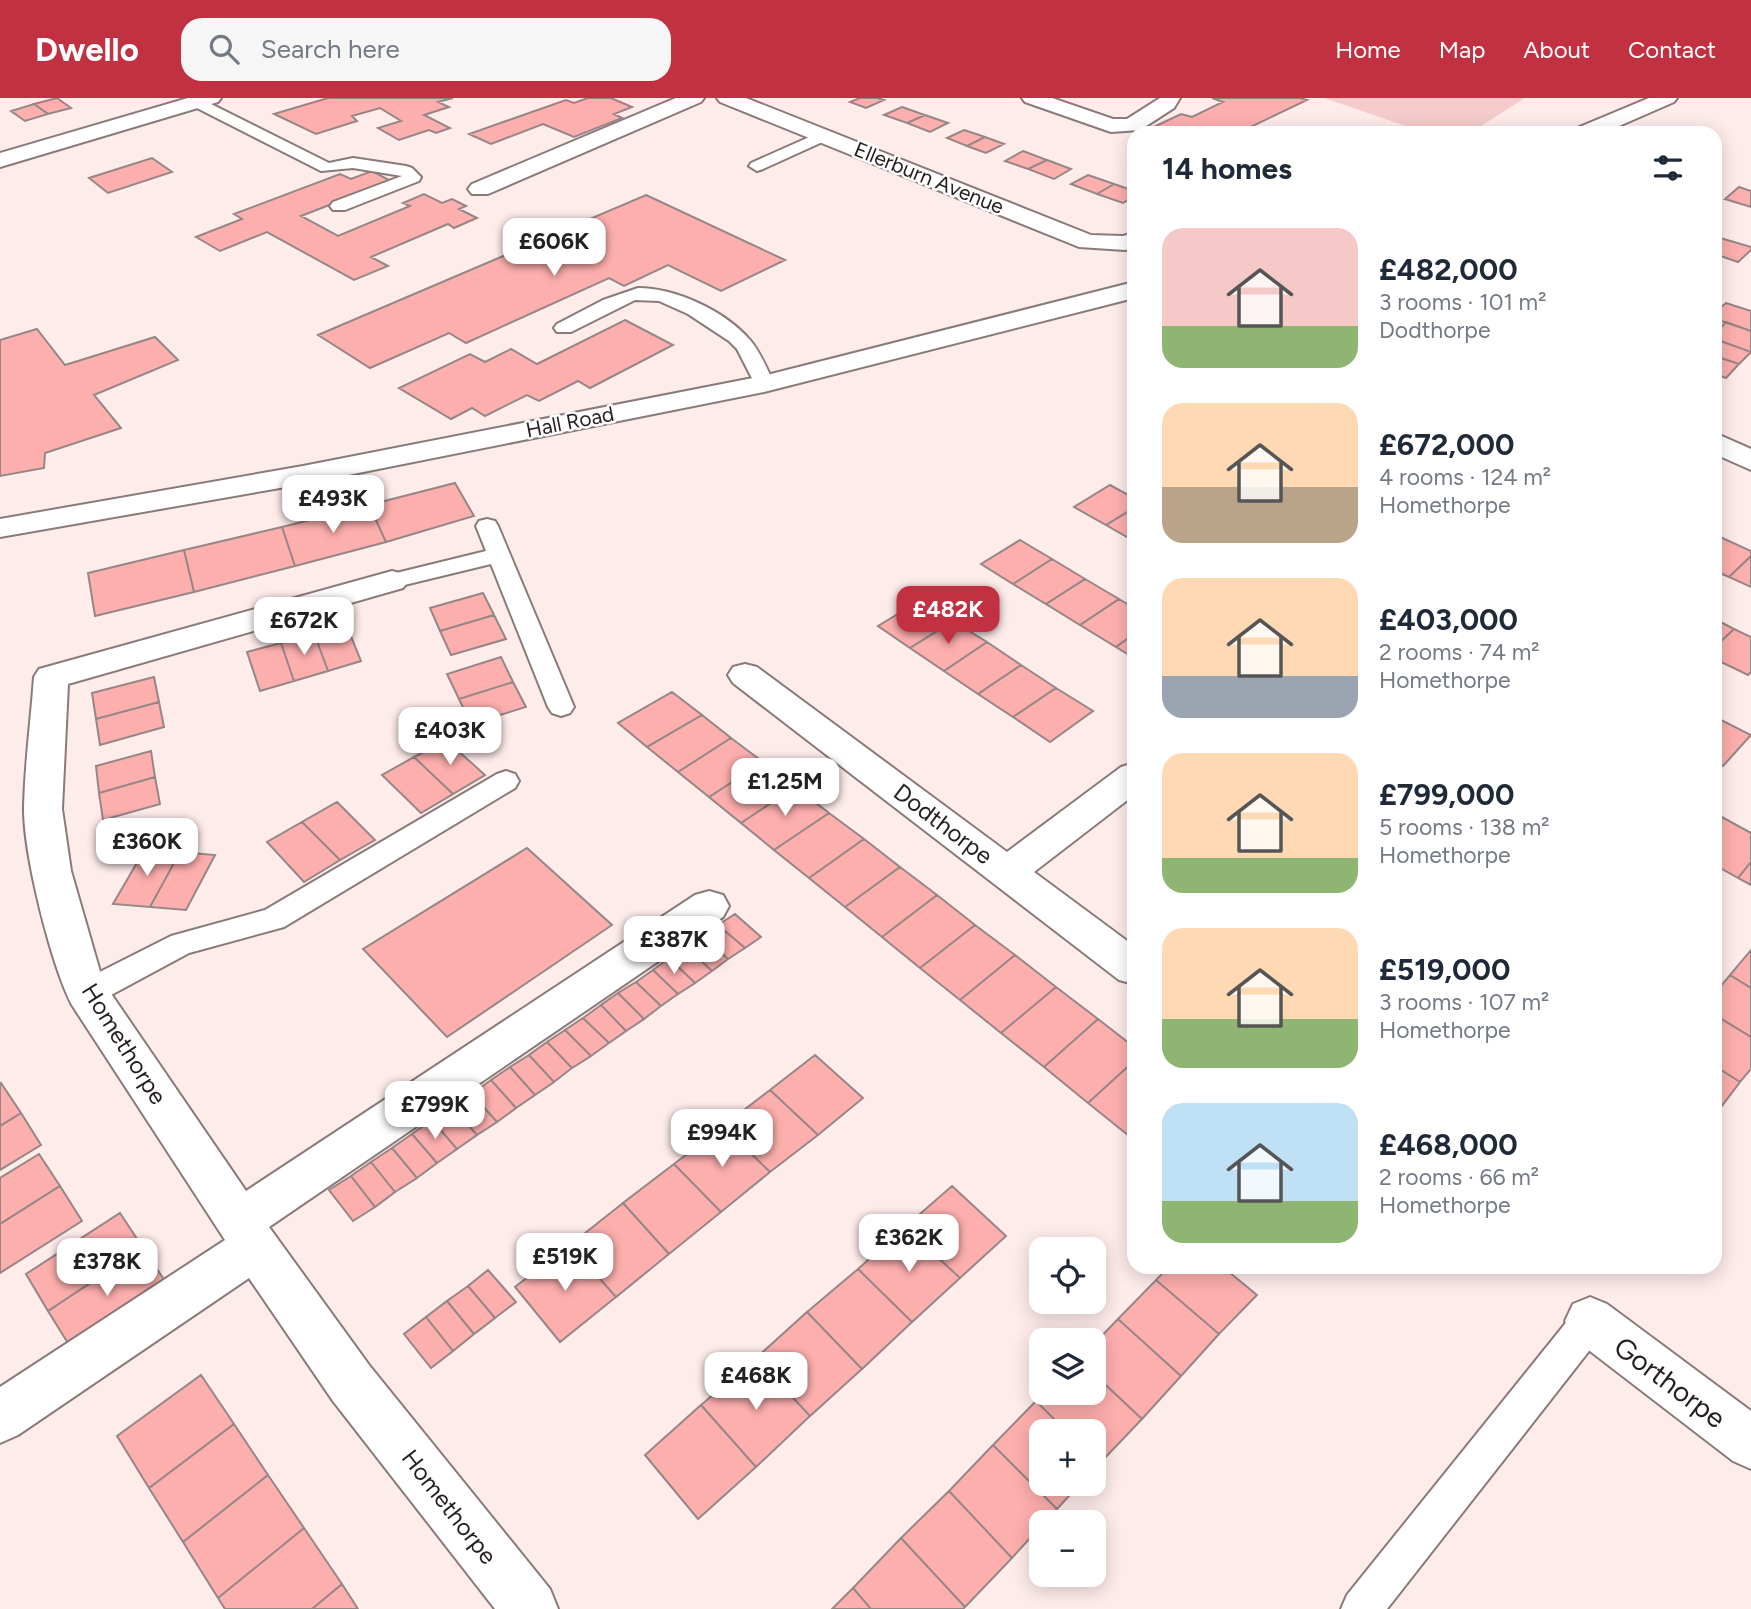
<!DOCTYPE html>
<meta charset="utf-8">
<style>
:root{--surface:#fff;--page:#f6f6f7;--text:#1f2937;--muted:#747a83;--accent:#c23142}
body{margin:0;font-family:Figtree,sans-serif;background:var(--page);color:var(--text);height:100vh;display:flex;flex-direction:column;font-size:26px;white-space:nowrap}
*{box-sizing:border-box;margin:0}
p{font-size:23px;color:var(--muted)}
.icon{flex:none;width:38px;height:38px;fill:none;stroke:currentColor;stroke-width:2;stroke-linecap:round;stroke-linejoin:round}
.map{position:relative;flex:1;overflow:hidden}
.sheet{position:absolute;left:1127px;top:28px;width:595px;height:1148px;display:flex;flex-direction:column;background:var(--surface);border-radius:21px;box-shadow:0 4px 18px #0003}
.sheet>*{flex:none}
.fabs{position:absolute;left:1029px;top:1139px;display:grid;gap:14px}
.fabs a{display:grid;place-items:center;width:77px;height:77px;border-radius:14px;background:var(--surface);box-shadow:0 4px 18px #0003;font-size:35px}
.price{position:absolute;translate:-50% -60px;padding:0 16px;border-radius:14px;background:#fff;color:#222;font-size:23px;line-height:46px;filter:drop-shadow(0 2px 4px #0008)}
.price::after{content:'';position:absolute;left:50%;top:42px;width:21px;height:16px;margin-left:-10px;background:inherit;clip-path:polygon(0 0,100% 0,50% 100%)}
.price.current{background:var(--accent);color:#fff}
ul{padding:0;list-style:none}
li{display:flex;align-items:center;gap:21px;height:175px;padding:0 35px}
li span{display:grid;place-items:center;flex:none;width:196px;height:140px;border-radius:21px;color:#555}
li>.icon{margin-inline-start:auto}
span .icon{width:84px;height:84px;fill:#fffc;stroke-width:1}
li b{font-size:30px}
h2{display:flex;justify-content:space-between;align-items:center;height:84px;padding:0 35px;font-size:30px}
header{display:flex;align-items:center;gap:42px;box-sizing:border-box;height:98px;padding:0 35px;background:var(--accent);color:#fff}
header strong{font-size:33px}
nav{display:flex;gap:38px;margin-inline-start:auto;font-size:24px}
.search{width:490px;height:63px;background:var(--page);display:flex;align-items:center;gap:18px;box-sizing:border-box;padding:0 24px;border-radius:21px;color:var(--muted);font-size:26px}
.map>svg:first-child{display:block}
.green{fill:#f5cccb}
.building{fill:#fdafae;stroke:#968685;stroke-width:2}
.lines{fill:none;stroke-linecap:round;stroke-linejoin:round}
.service-casing{stroke:#8a7a79;stroke-width:4}
.minor-casing{stroke:#8a7a79;stroke-width:4}
.tertiary-casing{stroke:#8a7a79;stroke-width:4}
.service{fill:#fff;fill-rule:evenodd}
.minor{fill:#fff;fill-rule:evenodd}
.tertiary{fill:#fff;fill-rule:evenodd}
.labels{text-anchor:middle;stroke-width:5;stroke-linejoin:round;paint-order:stroke}
.far-street-label{font-size:21px;fill:#251e1e;stroke:#fefefe}
.street-label{font-size:24px;fill:#251e1e;stroke:#fefefe}
.near-street-label{font-size:28px;fill:#251e1e;stroke:#fefefe}
</style>
<header>
<strong>Dwello</strong>
<div class="search"><svg class="icon" aria-label="search" viewBox="0 0 24 24"><circle cx="10" cy="10" r="6"/><path d="M15 15l6 6"/></svg>Search here</div>
<nav><a>Home</a><a>Map</a><a>About</a><a>Contact</a></nav>
</header>
<div class="map">
<svg width="1751" height="1511" viewBox="0 0 1751 1511">
<rect width="100%" height="100%" fill="#feeceb"/>
<!-- green -->
<path class="green" d="M1324 0H1525L1470 35H1426Z"/>
<!-- building -->
<path class="building" d="M57 0 71 10 48 16 34 6Z
M328 0H453L438 4 449 9 424 17 450 30 436 35 429 32 399 42 378 30 401 23 380 10 352 18 357 23 316 36 274 16Z
M588 0H611L632 9 614 16 622 20 574 39 543 26 491 46 469 36 566 2 574 5Z
M860 0H877L884 2 866 10 850 4Z
M1212 0H1300L1307 2 1238 35H1141L1181 16 1192 19 1223 4Z
M34 6 48 16 25 23 11 13Z
M902 9 925 17 907 25 884 17Z
M925 17 948 25 930 34 907 25Z
M964 32 985 39 967 48 947 40Z
M985 39 1004 46 986 55 967 48Z
M1023 53 1047 62 1028 71 1005 63Z
M152 60 172 74 108 95 89 80Z
M1047 62 1071 71 1054 81 1028 71Z
M372 73 391 83 301 118 338 138 410 108 403 105 424 96 442 105 452 101 466 108 459 111 477 120 454 130 448 126 371 159 388 168 354 182 267 134 220 153 196 139 242 121 234 116 340 76 351 81Z
M1088 77 1114 86 1097 96 1071 86Z
M1114 86 1134 93V99L1123 105 1097 96Z
M1739 89 1751 93V109L1725 101Z
M646 97 785 162 721 193 668 167 624 188 609 180 466 245 449 235 370 270 318 237Z
M1717 139 1751 149V152L1738 164 1715 156Z
M1726 205 1751 213V233L1715 221V214Z
M625 222 673 247 590 290 578 283 539 303 527 297 485 318 472 310 451 321 399 290 470 256 485 264 511 251 537 266Z
M1726 224 1751 233V254L1715 241V236Z
M37 231 65 267 155 239 178 262 94 297 121 330 45 355 44 370 0 378V242Z
M1715 241 1751 254 1739 266 1715 258Z
M1715 258 1739 266 1726 280 1715 276Z
M455 385 474 418 386 444 369 407Z
M1110 387 1134 400V410L1106 427 1074 409Z
M369 407 386 444 295 468 282 429Z
M1134 410V443L1106 427Z
M282 429 295 468 194 494 184 452Z
M1718 438 1751 453V458L1729 479 1715 473V440Z
M1020 442 1052 461 1013 486 981 466Z
M184 452 194 494 95 518 88 475Z
M1751 458V489L1729 479Z
M1052 461 1085 481 1046 506 1013 486Z
M1085 481 1119 501 1080 527 1046 506Z
M483 495 494 517 440 533 430 510Z
M1119 501 1134 510V536L1116 549 1080 527Z
M921 502 953 523 910 550 878 528Z
M494 517 506 541 451 557 440 533Z
M1715 521 1734 531 1715 549Z
M953 523 987 544 944 573 910 550Z
M346 526 361 563 328 573 314 535Z
M1734 531 1751 539V574L1748 577 1715 561V549Z
M314 535 328 573 294 583 281 545Z
M1134 536V560L1116 549Z
M987 544 1021 567 978 596 944 573Z
M281 545 294 583 260 593 247 554Z
M501 559 513 584 459 601 447 576Z
M1021 567 1056 590 1013 619 978 596Z
M154 579 159 604 96 621 92 595Z
M513 584 526 609 471 626 459 601Z
M1056 590 1093 613 1050 644 1013 619Z
M672 594 702 617 647 649 618 625Z
M159 604 164 629 100 647 96 621Z
M702 617 731 640 678 674 647 649Z
M1715 619 1751 637 1723 668 1715 664Z
M731 640 763 664 709 699 678 674Z
M446 642 485 677 453 696 414 659Z
M151 653 155 679 99 695 96 668Z
M414 659 453 696 421 715 382 677Z
M763 664 795 689 741 725 709 699Z
M155 679 160 706 103 722 99 695Z
M795 689 829 715 774 752 741 725Z
M337 704 375 742 340 762 302 724Z
M829 715 864 741 809 780 774 752Z
M1720 718 1751 735V764L1738 780 1715 767V723Z
M302 724 340 762 304 784 267 744Z
M864 741 900 769 845 809 809 780Z
M527 750 612 827 447 939 363 851Z
M145 751 180 754 150 809 113 806Z
M180 754 215 757 186 812 150 809Z
M1751 764V787L1738 780Z
M900 769 937 797 882 839 845 809Z
M937 797 975 827 920 870 882 839Z
M735 816 761 839 745 850 718 827Z
M718 827 745 850 728 861 702 838Z
M975 827 1015 857 960 902 920 870Z
M702 838 728 861 712 873 686 849Z
M686 849 712 873 695 885 669 860Z
M1751 852V890L1730 877Z
M1015 857 1056 889 1001 935 960 902Z
M669 860 695 885 678 896 653 872Z
M653 872 678 896 661 908 636 884Z
M1730 877 1751 890V939L1715 917V895Z
M636 884 661 908 644 921 618 895Z
M1056 889 1098 921 1044 969 1001 935Z
M618 895 644 921 626 933 601 907Z
M601 907 626 933 609 945 583 920Z
M1715 917 1751 939V971L1740 984 1715 968Z
M583 920 609 945 591 958 565 932Z
M1098 921 1134 949V963L1088 1005 1044 969Z
M565 932 591 958 572 970 547 944Z
M547 944 572 970 554 984 529 957Z
M529 957 554 984 535 997 510 969Z
M815 957 863 1000 818 1037 770 992Z
M1134 963V1042L1088 1005Z
M1715 968 1740 984 1715 1017Z
M510 969 535 997 516 1010 491 982Z
M491 982 516 1010 497 1024 472 996Z
M1 985 21 1015 0 1028V986Z
M770 992 818 1037 770 1074 723 1028Z
M472 996 497 1024 477 1037 452 1009Z
M452 1009 477 1037 457 1051 432 1022Z
M21 1015 41 1047 0 1072V1028Z
M432 1022 457 1051 437 1065 412 1036Z
M723 1028 770 1074 721 1114 674 1066Z
M412 1036 437 1065 417 1080 392 1050Z
M392 1050 417 1080 395 1094 371 1064Z
M39 1056 60 1088 0 1126V1080Z
M371 1064 395 1094 375 1109 351 1078Z
M674 1066 721 1114 669 1156 623 1105Z
M351 1078 375 1109 353 1123 329 1092Z
M60 1088 82 1123 0 1175V1126Z
M952 1088 1006 1138 960 1180 905 1129Z
M623 1105 669 1156 616 1199 570 1147Z
M120 1115 143 1150 48 1213 26 1176Z
M905 1129 960 1180 912 1224 858 1171Z
M570 1147 616 1199 560 1244 515 1189Z
M143 1150 167 1186 71 1250 48 1213Z
M1169 1169H1223L1257 1197 1219 1236 1156 1182Z
M858 1171 912 1224 862 1271 807 1214Z
M488 1172 516 1204 495 1220 468 1188Z
M1156 1182 1219 1236 1181 1278 1118 1221Z
M468 1188 495 1220 474 1236 447 1203Z
M447 1203 474 1236 453 1253 426 1219Z
M807 1214 862 1271 810 1318 756 1260Z
M426 1219 453 1253 431 1270 404 1236Z
M1118 1221 1181 1278 1142 1321 1094 1276V1246Z
M756 1260 810 1318 756 1369 701 1307Z
M1094 1276 1142 1321 1100 1365 1094 1359V1334H1067L1036 1303 1045 1295H1094Z
M201 1277 234 1326 149 1390 117 1338Z
M1036 1303 1067 1334H1041V1386H1080L1057 1411 993 1347Z
M701 1307 756 1369 698 1421 645 1357Z
M234 1326 268 1377 183 1444 149 1390Z
M993 1347 1057 1411 1045 1424H1041V1428L1012 1460 949 1393Z
M268 1377 304 1430 218 1500 183 1444Z
M949 1393 1012 1460 965 1509 901 1440Z
M304 1430 342 1486 312 1511H225L218 1500Z
M901 1440 965 1509 963 1511H871L853 1490Z
M342 1486 358 1511H312Z
M853 1490 871 1511H832Z"/>
<g class="lines">
<!-- service casing -->
<g class="service-casing">
<path id="service" d="M191 1H201L329 65 353 60 406 68 412 70 421 79 419 83 345 112H333L330 108 333 104 402 78 353 70 321 73 191 7 188 4Z
M823 33 831 38 829 41 763 71 757 73 749 68 751 65Z
M638 190C676 190 725 213 750 242 761 255 767 271 774 286L771 290H757L737 251 729 243 688 216 659 203 635 202 571 234H557L554 230 557 226 603 202Z
M487 421 495 423 498 428 574 609 570 615 561 618 552 615 548 609 491 466 392 490 384 488 380 483 384 478 486 453 476 428 479 423Z
M506 673 515 676 519 683 515 690 284 829 189 855 98 904 87 907 76 904 72 895 76 886 171 838 265 812 497 676Z
M1590 1206 1603 1211 1608 1223 1603 1235 1387 1511H1341L1347 1497 1577 1211Z"/>
</g>
<!-- minor casing -->
<g class="minor-casing">
<path id="minor" d="M188 0H221L218 4 0 69V55Z
M676 0H704L701 4 488 96H472L468 91 472 86Z
M717 0H746L1091 137 1123 138 1134 135V150L1125 152 1079 149 720 4Z
M1022 0H1052L1113 21H1127L1160 0H1180L1174 10 1140 32 1111 34 1025 4Z
M1715 335 1751 351V372L1715 356Z
M392 473 403 476 408 483 403 490 68 586 62 711 71 773 103 884 246 1093 695 797 709 793 723 797 729 808 723 819 269 1129 369 1267 550 1491 558 1511H495L333 1303 249 1180 18 1337 0 1345V1289L225 1142 72 907C51 866 23 755 24 708 25 665 31 622 34 579L39 571Z
M745 566 757 569 1007 754 1121 669 1134 665V697L1034 774 1134 848V886L1119 882 733 585 728 577 733 569Z
M1590 1199 1607 1206 1751 1313V1371L1733 1363 1573 1240 1565 1223 1573 1206Z"/>
</g>
<!-- tertiary casing -->
<g class="tertiary-casing">
<path id="tertiary" d="M1649 0H1677L1674 4 1603 35H1574L1577 30Z
M1134 184V200L764 294 303 386 0 439V421L303 368 763 278Z"/>
</g>
<!-- service -->
<use href="#service" class="service"/>
<!-- minor -->
<use href="#minor" class="minor"/>
<!-- tertiary -->
<use href="#tertiary" class="tertiary"/>
</g>
<g class="labels">
<!-- far-street labels -->
<g class="far-street-label">
<text transform="translate(929 80) rotate(22)" y="7">Ellerburn Avenue</text>
<text transform="translate(570 324) rotate(-11)" y="7">Hall Road</text>
</g>
<!-- street labels -->
<g class="street-label">
<text transform="translate(943 726) rotate(37)" y="8">Dodthorpe</text>
<text transform="translate(124 946) rotate(58)" y="8">Homethorpe</text>
<text transform="translate(449 1409) rotate(52)" y="8">Homethorpe</text>
</g>
<!-- near-street labels -->
<g class="near-street-label">
<text transform="translate(1670 1284) rotate(37)" y="10">Gorthorpe</text>
</g>
</g>
</svg>
<div class="fabs">
<a><svg class="icon" aria-label="locate" viewBox="0 0 24 24"><circle cx="12" cy="12" r="6"/><path d="M12 2v4M12 18v4M2 12h4M18 12h4"/></svg></a>
<a><svg class="icon" aria-label="layers" viewBox="0 0 24 24"><path d="M12 4l9 5-9 5-9-5zM3 14l9 5 9-5"/></svg></a>
<a>+</a>
<a>−</a>
</div>
<b class="price" style="left:554px;top:180px">£606K</b>
<b class="price" style="left:333px;top:437px">£493K</b>
<b class="price current" style="left:948px;top:548px">£482K</b>
<b class="price" style="left:304px;top:559px">£672K</b>
<b class="price" style="left:450px;top:669px">£403K</b>
<b class="price" style="left:785px;top:720px">£1.25M</b>
<b class="price" style="left:147px;top:780px">£360K</b>
<b class="price" style="left:674px;top:878px">£387K</b>
<b class="price" style="left:435px;top:1043px">£799K</b>
<b class="price" style="left:722px;top:1071px">£994K</b>
<b class="price" style="left:909px;top:1176px">£362K</b>
<b class="price" style="left:565px;top:1195px">£519K</b>
<b class="price" style="left:107px;top:1200px">£378K</b>
<b class="price" style="left:756px;top:1314px">£468K</b>
<section class="sheet">
<h2>14 homes<svg class="icon" aria-label="filters" viewBox="0 0 24 24"><path d="M4 7h16M4 17h16"/><circle cx="9" cy="7" r="2"/><circle cx="15" cy="17" r="2"/></svg></h2>
<ul>
<li><span style="background:linear-gradient(#f6c9c9 70%,#8fb573 0)"><svg class="icon" aria-label="home" viewBox="0 0 24 24"><path d="M3 11l9-7 9 7M6 9v11h12V9"/></svg></span><div><b>£482,000</b><p>3 rooms · 101 m²</p><p>Dodthorpe</p></div></li>
<li><span style="background:linear-gradient(#ffd9b3 60%,#b9a48a 0)"><svg class="icon" aria-label="home" viewBox="0 0 24 24"><path d="M3 11l9-7 9 7M6 9v11h12V9"/></svg></span><div><b>£672,000</b><p>4 rooms · 124 m²</p><p>Homethorpe</p></div></li>
<li><span style="background:linear-gradient(#ffd9b3 70%,#9aa5b1 0)"><svg class="icon" aria-label="home" viewBox="0 0 24 24"><path d="M3 11l9-7 9 7M6 9v11h12V9"/></svg></span><div><b>£403,000</b><p>2 rooms · 74 m²</p><p>Homethorpe</p></div></li>
<li><span style="background:linear-gradient(#ffd9b3 75%,#8fb573 0)"><svg class="icon" aria-label="home" viewBox="0 0 24 24"><path d="M3 11l9-7 9 7M6 9v11h12V9"/></svg></span><div><b>£799,000</b><p>5 rooms · 138 m²</p><p>Homethorpe</p></div></li>
<li><span style="background:linear-gradient(#ffd9b3 65%,#8fb573 0)"><svg class="icon" aria-label="home" viewBox="0 0 24 24"><path d="M3 11l9-7 9 7M6 9v11h12V9"/></svg></span><div><b>£519,000</b><p>3 rooms · 107 m²</p><p>Homethorpe</p></div></li>
<li><span style="background:linear-gradient(#bfe0f5 70%,#8fb573 0)"><svg class="icon" aria-label="home" viewBox="0 0 24 24"><path d="M3 11l9-7 9 7M6 9v11h12V9"/></svg></span><div><b>£468,000</b><p>2 rooms · 66 m²</p><p>Homethorpe</p></div></li>
</ul>
</section>
</div>
